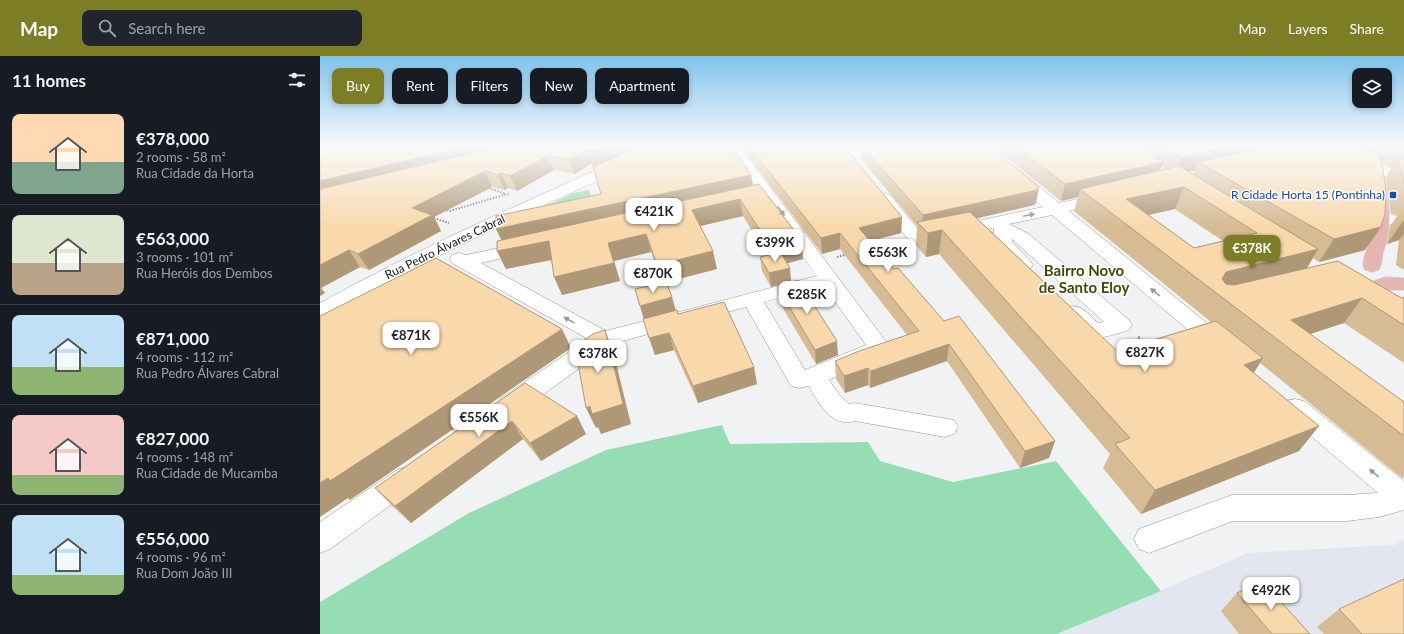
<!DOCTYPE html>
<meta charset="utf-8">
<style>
:root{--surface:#171b24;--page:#20242c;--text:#f1f3f6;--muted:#9ea1a6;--line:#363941;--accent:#7c7d25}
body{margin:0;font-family:Lato,sans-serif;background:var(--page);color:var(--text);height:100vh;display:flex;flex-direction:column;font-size:15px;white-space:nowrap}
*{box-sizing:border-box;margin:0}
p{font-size:13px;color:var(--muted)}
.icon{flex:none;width:22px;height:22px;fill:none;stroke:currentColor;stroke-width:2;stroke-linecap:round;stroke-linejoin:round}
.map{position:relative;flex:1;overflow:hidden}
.side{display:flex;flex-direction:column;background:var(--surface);width:320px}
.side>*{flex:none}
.top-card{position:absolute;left:12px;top:12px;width:380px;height:36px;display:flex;gap:8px}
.fabs{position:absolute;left:1032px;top:12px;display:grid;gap:8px}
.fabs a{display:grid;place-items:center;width:40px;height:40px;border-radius:8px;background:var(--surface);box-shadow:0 2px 6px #0003;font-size:20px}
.price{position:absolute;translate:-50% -34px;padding:0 9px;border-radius:8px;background:#fff;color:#222;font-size:13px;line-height:26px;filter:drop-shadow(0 1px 2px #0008)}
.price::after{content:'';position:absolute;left:50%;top:24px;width:12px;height:9px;margin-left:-6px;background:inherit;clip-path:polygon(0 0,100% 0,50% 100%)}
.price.current{background:var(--accent);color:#fff}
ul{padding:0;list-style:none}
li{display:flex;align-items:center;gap:12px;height:100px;padding:0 12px}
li+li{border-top:1px solid var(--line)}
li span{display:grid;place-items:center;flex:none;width:112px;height:80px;border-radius:8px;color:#555}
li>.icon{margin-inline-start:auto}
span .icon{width:48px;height:48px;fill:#fffc;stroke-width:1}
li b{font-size:17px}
h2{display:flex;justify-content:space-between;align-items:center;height:48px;padding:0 12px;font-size:17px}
.tag{padding:0 14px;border-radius:8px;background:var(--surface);box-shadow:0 2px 6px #0003;font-size:14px;line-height:36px}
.tag.current{background:var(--accent);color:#fff}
header{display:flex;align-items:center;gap:24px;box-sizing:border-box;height:56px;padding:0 20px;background:var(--accent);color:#fff}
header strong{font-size:19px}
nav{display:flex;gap:22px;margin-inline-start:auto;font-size:14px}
.search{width:280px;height:36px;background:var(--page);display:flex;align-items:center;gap:10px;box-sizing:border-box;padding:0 14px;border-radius:8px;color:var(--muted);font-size:15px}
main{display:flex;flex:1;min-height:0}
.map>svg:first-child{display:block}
.built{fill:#e3e6ef}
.green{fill:#97ddb3}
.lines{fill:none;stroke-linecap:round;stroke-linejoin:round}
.minor-casing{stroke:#939496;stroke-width:1}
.major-casing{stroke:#d0d0d0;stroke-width:1}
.path-far1{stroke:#89898a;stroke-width:2;stroke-dasharray:1.5 1.5;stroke-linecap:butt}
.path{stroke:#89898a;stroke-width:2.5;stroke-dasharray:2 2;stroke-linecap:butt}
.minor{fill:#fff;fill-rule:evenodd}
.major{fill:#e5b6b1;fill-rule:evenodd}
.wall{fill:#d6bb94;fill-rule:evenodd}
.shaded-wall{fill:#ae9878}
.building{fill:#f9d9ac;stroke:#ae9878;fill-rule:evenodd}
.oneway{fill:#969696}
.transit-dot{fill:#1a4fb4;stroke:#fff;stroke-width:1.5}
.labels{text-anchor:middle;stroke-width:3;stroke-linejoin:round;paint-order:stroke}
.far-transit-label{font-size:12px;fill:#164399;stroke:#fff;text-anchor:end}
.far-street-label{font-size:12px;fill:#161616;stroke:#fff}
.neighbourhood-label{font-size:15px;font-weight:bold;fill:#464706;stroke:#fff}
</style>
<header>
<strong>Map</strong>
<div class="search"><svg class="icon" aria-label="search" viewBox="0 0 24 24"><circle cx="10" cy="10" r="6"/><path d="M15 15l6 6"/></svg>Search here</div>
<nav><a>Map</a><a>Layers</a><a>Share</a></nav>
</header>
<main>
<section class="side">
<h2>11 homes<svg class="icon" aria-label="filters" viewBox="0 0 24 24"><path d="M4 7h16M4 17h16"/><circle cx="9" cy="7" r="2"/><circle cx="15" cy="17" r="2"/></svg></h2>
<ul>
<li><span style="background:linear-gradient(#ffd9b3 60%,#7fa58c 0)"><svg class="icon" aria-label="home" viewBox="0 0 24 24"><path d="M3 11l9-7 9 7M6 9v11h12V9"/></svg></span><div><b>€378,000</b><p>2 rooms · 58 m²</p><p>Rua Cidade da Horta</p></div></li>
<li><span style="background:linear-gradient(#dfe7d0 60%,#b9a48a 0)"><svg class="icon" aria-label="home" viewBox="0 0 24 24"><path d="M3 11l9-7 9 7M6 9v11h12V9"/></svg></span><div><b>€563,000</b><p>3 rooms · 101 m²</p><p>Rua Heróis dos Dembos</p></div></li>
<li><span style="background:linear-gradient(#bfe0f5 65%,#8fb573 0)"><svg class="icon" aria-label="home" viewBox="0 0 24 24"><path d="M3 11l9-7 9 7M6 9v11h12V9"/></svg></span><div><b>€871,000</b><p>4 rooms · 112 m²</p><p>Rua Pedro Álvares Cabral</p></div></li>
<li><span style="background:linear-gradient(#f6c9c9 75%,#8fb573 0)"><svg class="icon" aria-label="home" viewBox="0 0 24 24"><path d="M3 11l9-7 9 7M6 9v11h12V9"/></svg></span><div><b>€827,000</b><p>4 rooms · 148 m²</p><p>Rua Cidade de Mucamba</p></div></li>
<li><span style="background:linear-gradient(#bfe0f5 75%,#8fb573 0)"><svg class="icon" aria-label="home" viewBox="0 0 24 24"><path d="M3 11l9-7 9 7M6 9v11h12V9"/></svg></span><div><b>€556,000</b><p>4 rooms · 96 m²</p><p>Rua Dom João III</p></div></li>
</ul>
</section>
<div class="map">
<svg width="1084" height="578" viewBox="0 0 1084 578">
<rect width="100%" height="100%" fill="#f1f2f4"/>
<!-- built -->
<path class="built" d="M1084 484V578H739L928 497 1074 489Z"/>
<!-- green -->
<path class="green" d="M269 134 274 153 179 173 253 137Z
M402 369 410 388 548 386 560 405 633 426 736 405 841 535 737 578H0V546L149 457 286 394Z"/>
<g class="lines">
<!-- minor casing -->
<g class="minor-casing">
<path id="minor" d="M330 90H349L347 93C232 146 116 196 7 261L0 263V247C106 188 219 140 330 90Z
M405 90H419L568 288 561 300 509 324 520 340 529 348 535 347 634 364 638 371 634 378 625 381 535 365C512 372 498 347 489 330L479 332 471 330 426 251 292 288 198 357 189 359 180 357 177 350 180 343 268 283 132 207 130 203 132 199 139 197 146 199 208 186 214 187 217 191 214 195 161 207 286 275 497 220ZM504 230 546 289 485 314 444 246Z
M556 90H588L586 93 581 94 530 103 525 102 523 99 525 96Z
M653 90H669L739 147 785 137 791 139 793 142 791 145 749 155 909 285 912 290 909 295 901 298 893 295 732 159 689 168 709 178 809 264 812 269 809 274C798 277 785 282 774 282 763 282 749 265 744 256L747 251C761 247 768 258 778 267L784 266 692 183V186L713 208 711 212 704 214 697 212 674 187V173L672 172 597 188 591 187 556 142 558 139 564 137 570 139 601 177 723 151Z
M1035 106 1084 114V124L1030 113 1028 110 1030 107Z
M1062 156 1084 162V172L1056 165 1054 161 1056 157Z
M975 343 984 345 1084 425V454L1059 461 1027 465H913L829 497 819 493 814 483 819 473 912 439H1027L1058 437 966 359 963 352 966 345Z
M87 411 97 414 101 422 97 430 10 493 0 497V466L77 414Z"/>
</g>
<!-- major casing -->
<g class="major-casing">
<path id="major" d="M1036 90H1050C1068 124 1076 160 1063 197 1062 203 1062 209 1059 214L1052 216 1045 214 1043 210C1043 199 1049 191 1051 180 1058 150 1049 118 1036 90Z
M1066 221 1084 222V234H1065V241L1073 254 1070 259 1063 261 1056 259C1042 237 1037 228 1066 221Z"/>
</g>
<!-- path-far1 -->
<path class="path-far1" d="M166 131 186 138
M124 153 130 155 187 138 190 139
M111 161 129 167
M554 192 575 188
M517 201 528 198"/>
<!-- path -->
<path class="path" d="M818 281 827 287"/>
<!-- minor -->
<use href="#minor" class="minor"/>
<!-- major -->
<use href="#major" class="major"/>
</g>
<!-- wall -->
<path class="wall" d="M0 90H411L431 119 433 129 483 203 467 207 471 225 451 231 442 215 440 201 447 199 423 160 380 170 397 213 347 226 355 254 358 258 437 328 378 347 354 294 335 299 324 263 342 227 331 196 294 205 300 225 242 239 231 204 186 213 177 195 182 184 176 173 281 138 272 107 255 118 234 114 197 135 188 132 185 134 172 131 114 161 121 175 49 214 40 211 1 232 5 237 0 240Z
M420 90H524L582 161 581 177 550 185 574 213 624 265 735 385 729 402 700 412 627 305 550 332 548 329 525 337 516 323 515 305 587 279 520 193 502 198Z
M531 90H670L719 131 716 147 714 149 657 162 797 295 891 266 754 155 758 141 741 145 672 90H1050L1047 95 1054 96 1051 90H1084V214L1076 209 1079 184 1067 188 1070 170 1078 159 1071 157 1065 122 1072 111 1062 109 1045 194 999 206 993 202 987 212 1076 239 1082 242 1084 240V307L1024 267 990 278 1084 346V421L1082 422 940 307 934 317 979 395 821 458 783 412 790 398 619 198 606 201 596 189 597 170 541 103V91L533 92ZM842 110 846 113 840 115ZM875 114 873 119 868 116ZM855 153 903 185 874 192 828 159Z
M457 230 518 299 496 308 458 244Z
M205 327 266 378 221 405 203 383 91 467 72 450 55 432Z
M917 537 990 578H919L901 555Z
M1019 553 1084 578H1004L997 571Z"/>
<!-- shaded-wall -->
<path class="shaded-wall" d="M149 90H203L0 138V125Z
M289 90H326L274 113 272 107 255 118 249 103 268 93Z
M533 90H541V91L533 92Z
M916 90H936L931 102 878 106 875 114 855 119 862 102Z
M228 100 234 114 197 135 190 120Z
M843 106 837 123 760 133 758 141 741 145 745 128Z
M165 115 172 131 114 161 121 175 49 214 38 198 92 152Z
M181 117 188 132 185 134 178 119Z
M431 119 434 134 184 189 176 173Z
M719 131 716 147 714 149 606 174 602 171 603 159Z
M864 131 855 153 801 165 806 143Z
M420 143 423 160 376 171 372 154Z
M582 161 581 177 539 188V172Z
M1083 165H1084V178L1079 184 1067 188Z
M1061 171 1045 194 999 206 1014 183Z
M622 174 619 198 606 201 608 177Z
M520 177V193L502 198 501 182Z
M326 178 331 196 294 205 300 225 242 239 234 221 288 187Z
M229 185 236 203 186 213 177 195Z
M482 185 483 203 454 211 452 193Z
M998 193 984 217 895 236 906 216Z
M29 194 40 211 1 232 5 237 0 240V209Z
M393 195 397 213 342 227 337 209Z
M470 212 471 225 451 231 449 217Z
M352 241 356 255 324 264 320 250Z
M1042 242 1024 267 962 287 971 264Z
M242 273 251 292 30 444 28 442 0 461V427Z
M285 274 293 295 311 368 281 378 278 371 276 372 266 352 270 350Z
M349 277 354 294 335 299 329 282Z
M517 285 518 299 496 308 495 294Z
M629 288 627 305 550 332 551 315Z
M943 302 927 327 924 309Z
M434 311 437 328 378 347 373 330Z
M548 312V329L525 337 524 320Z
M257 360 266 378 221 405 210 387Z
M192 365 203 383 91 467 75 450Z
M999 370 979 395 821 458 835 434Z
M735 385 729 402 700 412 705 395Z"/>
<!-- building -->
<path class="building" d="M0 90H149L0 125Z
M182 90H199L198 91 202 90H289L269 98 268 93 249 103 228 100 190 120 181 117 178 119 165 115 92 152 112 159 38 198 29 194 0 209V133Z
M321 90H411L431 119 176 173V160L281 138 273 111Z
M429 90H524L582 161 539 172 574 213 578 212 624 265 639 260 735 385 705 395 629 288 551 315 548 312 524 320 515 305 539 295 599 275 520 177 501 182Z
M542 90H670L719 131 717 134 603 159Z
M695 90H817L843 106 745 128Z
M841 90H916L862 102Z
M959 90H1019L1026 91 1058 97 1063 113 1066 136 1065 158 1061 171 1014 183 878 106 941 92Z
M1078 101 1084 102V127Z
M859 110 998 193 906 216 902 223 906 228 914 229 1018 205 1076 239 1084 243V269L1042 242 971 264 1084 346V380L760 133ZM864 131 937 177 874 192 806 143Z
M439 128 482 185 452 193 420 143 372 154 393 195 337 209 326 178 288 187 294 207 234 221 229 185 177 195V185Z
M650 156 797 295 896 265 943 302 924 309 999 370 835 434 795 388 810 382 622 174 608 177 597 166Z
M460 196 470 212 449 217 440 201Z
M116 202 242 273 10 425 8 422 0 427V260Z
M478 224 517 285 495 294 457 230Z
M346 226 352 241 320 250 315 233Z
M404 246 434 311 373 330 349 277 329 282 323 263 357 254 358 258Z
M285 274 303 348 272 358 270 350 266 352 255 290 273 278Z
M205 327 257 360 210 387 192 365 75 450 55 432Z
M1084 523V578H1042L1019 553Z
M943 526 990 578H952L917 537Z"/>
<!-- one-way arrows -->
<defs><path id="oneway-solid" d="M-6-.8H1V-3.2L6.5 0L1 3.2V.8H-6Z"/></defs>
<g class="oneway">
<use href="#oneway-solid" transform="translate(461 155) rotate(54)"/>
<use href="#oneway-solid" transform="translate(709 159) rotate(-12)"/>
<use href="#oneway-solid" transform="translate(835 236) rotate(-141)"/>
<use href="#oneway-solid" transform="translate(249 264) rotate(-151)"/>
<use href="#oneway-solid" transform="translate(1054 417) rotate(-140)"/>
</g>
<!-- sky -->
<linearGradient id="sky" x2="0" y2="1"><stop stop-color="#80c3ed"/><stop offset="0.53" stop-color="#f9f9fa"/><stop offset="1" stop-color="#f9f9fa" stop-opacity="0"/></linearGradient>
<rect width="1084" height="171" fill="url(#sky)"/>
<!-- markers -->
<rect class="transit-dot" x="1069" y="135" width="8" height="8" rx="2"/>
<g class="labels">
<!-- far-transit labels -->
<g class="far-transit-label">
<text x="1065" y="143">R Cidade Horta 15 (Pontinha)</text>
</g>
<!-- far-street labels -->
<g class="far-street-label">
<text transform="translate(125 191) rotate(-26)" y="4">Rua Pedro Álvares Cabral</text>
</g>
<!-- neighbourhood labels -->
<g class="neighbourhood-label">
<text x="764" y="220">Bairro Novo<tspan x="764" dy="17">de Santo Eloy</tspan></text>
</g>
</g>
</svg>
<div class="fabs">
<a><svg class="icon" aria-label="layers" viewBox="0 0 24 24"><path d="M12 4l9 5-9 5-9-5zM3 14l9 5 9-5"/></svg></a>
</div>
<b class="price" style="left:334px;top:176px">€421K</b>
<b class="price" style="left:455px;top:207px">€399K</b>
<b class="price current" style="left:932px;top:213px">€378K</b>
<b class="price" style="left:568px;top:217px">€563K</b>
<b class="price" style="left:333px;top:238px">€870K</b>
<b class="price" style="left:487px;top:259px">€285K</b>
<b class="price" style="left:91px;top:300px">€871K</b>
<b class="price" style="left:825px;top:317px">€827K</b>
<b class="price" style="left:278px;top:318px">€378K</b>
<b class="price" style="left:159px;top:382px">€556K</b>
<b class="price" style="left:951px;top:555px">€492K</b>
<div class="top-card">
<a class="tag current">Buy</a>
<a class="tag">Rent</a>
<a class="tag">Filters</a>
<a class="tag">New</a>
<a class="tag">Apartment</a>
</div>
</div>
</main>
